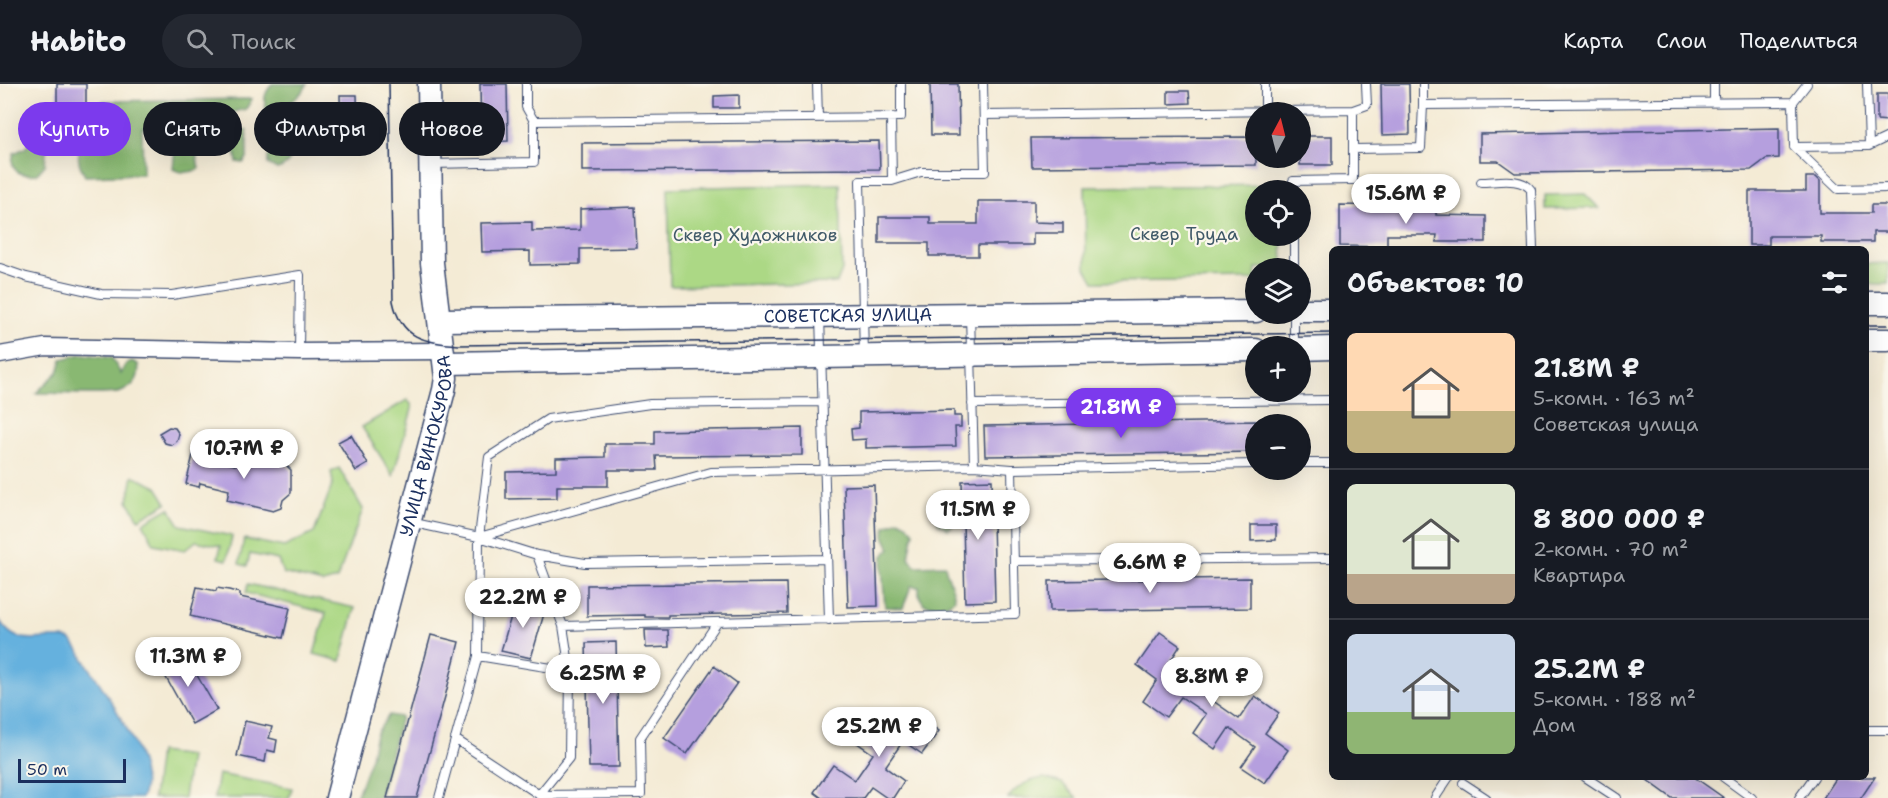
<!DOCTYPE html>
<html lang="ru">
<meta charset="utf-8">
<style>
:root{--surface:#171b24;--page:#242831;--text:#f1f3f6;--muted:#9ea1a6;--line:#363941;--accent:#7c3aed}
body{margin:0;font-family:"Shantell Sans",sans-serif;background:var(--page);color:var(--text);height:100vh;display:flex;flex-direction:column;font-size:22px;white-space:nowrap}
*{box-sizing:border-box;margin:0}
p{font-size:20px;color:var(--muted)}
.icon{flex:none;width:33px;height:33px;fill:none;stroke:currentColor;stroke-width:2;stroke-linecap:round;stroke-linejoin:round}
.map{position:relative;flex:1;overflow:hidden}
.panel{position:absolute;left:1329px;top:162px;width:540px;height:534px;display:flex;flex-direction:column;background:var(--surface);border-radius:9px;box-shadow:0 6px 24px #0002}
.panel>*{flex:none}
.hud{position:absolute;left:18px;top:18px;width:570px;height:54px;display:flex;gap:12px}
.needle{width:39px;rotate:7deg}
.buttons{position:absolute;left:1245px;top:18px;display:grid;gap:12px}
.buttons a{display:grid;place-items:center;width:66px;height:66px;border-radius:50%;background:var(--surface);box-shadow:0 6px 24px #0002;font-size:30px}
.scale{position:absolute;left:18px;bottom:15px;width:108px;box-sizing:border-box;padding-left:6px;border:3px solid #1b2f5e;border-top:0;font-size:16px;line-height:21px;white-space:nowrap;color:#1b2f5e;-webkit-text-stroke:4px #fbf7ec;paint-order:stroke}
.price{position:absolute;translate:-50% -51px;padding:0 14px;border-radius:21px;background:#fff;color:#222;font-size:20px;line-height:39px;filter:drop-shadow(0 2px 3px #0008)}
.price::after{content:'';position:absolute;left:50%;top:36px;width:18px;height:14px;margin-left:-9px;background:inherit;clip-path:polygon(0 0,100% 0,50% 100%)}
.price.active{background:var(--accent);color:#fff}
ul{padding:0;list-style:none}
li{display:flex;align-items:center;gap:18px;height:150px;padding:0 18px}
li+li{border-top:2px solid var(--line)}
li span{display:grid;place-items:center;flex:none;width:168px;height:120px;border-radius:9px;color:#555}
li>.icon{margin-inline-start:auto}
span .icon{width:72px;height:72px;fill:#fffc;stroke-width:1}
li b{font-size:26px}
h2{display:flex;justify-content:space-between;align-items:center;height:72px;padding:0 18px;font-size:26px}
.tag{padding:0 21px;border-radius:27px;background:var(--surface);box-shadow:0 6px 24px #0002;font-size:21px;line-height:54px}
.tag.active{background:var(--accent);color:#fff}
header{display:flex;align-items:center;gap:36px;box-sizing:border-box;height:84px;padding:0 30px;background:var(--surface);border-bottom:2px solid var(--line)}
header strong{font-size:28px}
nav{display:flex;gap:33px;margin-inline-start:auto;font-size:21px}
.search{width:420px;height:54px;background:var(--page);display:flex;align-items:center;gap:15px;box-sizing:border-box;padding:0 21px;border-radius:33px;color:var(--muted);font-size:22px}
.map>svg:first-child{display:block}
.green{fill:#acd885;stroke:#648472;stroke-width:1.5}
.forest{fill:#89b872;stroke:#527468;stroke-width:1.5}
.water{fill:#65b1de;stroke:#40709e;stroke-width:1.5}
.building{fill:#b59fde}
.lines{fill:none;stroke-linecap:round;stroke-linejoin:round}
.lane-casing{stroke:#3c4b70;stroke-width:10}
.street-casing{stroke:#3c4b70;stroke-width:19}
.secondary-casing{stroke:#3c4b70;stroke-width:25}
.lane{stroke:#fff;stroke-width:8}
.street{stroke:#fff;stroke-width:16}
.secondary{stroke:#fff;stroke-width:22}
.tram{stroke:#1b2f5e;stroke-width:1.5}
.labels{text-anchor:middle;stroke-width:4.5;stroke-linejoin:round;paint-order:stroke}
.park-label{font-size:18px;fill:#3f5968;stroke:#fbf7ec}
.street-label{font-size:18px;fill:#1b2f5e;stroke:#fbf7ec}
</style>
<header>
<strong>Habito</strong>
<div class="search"><svg class="icon" aria-label="search" viewBox="0 0 24 24"><circle cx="10" cy="10" r="6"/><path d="M15 15l6 6"/></svg>Поиск</div>
<nav><a>Карта</a><a>Слои</a><a>Поделиться</a></nav>
</header>
<div class="map">
<svg width="1888" height="714" viewBox="0 0 1888 714">
<rect width="100%" height="100%" fill="#fbf7ec"/>
<filter id="ink" filterUnits="userSpaceOnUse"><feTurbulence type="fractalNoise" baseFrequency=".0167" numOctaves="2"/><feDisplacementMap in="SourceGraphic" scale="12" xChannelSelector="R" yChannelSelector="G"/><feConvolveMatrix kernelMatrix="1 2 1 2 8 2 1 2 1" color-interpolation-filters="sRGB"/></filter>
<filter id="wash" filterUnits="userSpaceOnUse"><feTurbulence type="fractalNoise" baseFrequency=".008" numOctaves="4" result="noise"/><feDisplacementMap in="SourceGraphic" scale="24" xChannelSelector="R" yChannelSelector="G"/><feGaussianBlur stdDeviation="1.35" result="paint"/><feColorMatrix in="noise" values="0 0 0 0 0 0 0 0 0 0 0 0 0 0 0 0 0 1.4 0 .05"/><feComposite in="paint" operator="in"/></filter>
<g filter="url(#wash)">
<rect width="100%" height="100%" fill="#f4ebd5"/>
<!-- green -->
<path class="green" d="M840 100 842 186 837 199 670 202 668 104Z
M1281 101V106H1256V152H1282L1283 184H1256L1255 196 1094 198 1086 184 1085 103Z
M1585 110 1599 124 1545 125V111Z
M1888 179V200H1866V180Z
M407 316 411 320 412 325 393 392 362 343Z
M339 384 363 425 337 495 323 499 283 489 278 476 250 470 247 482 239 480 244 455 284 463 314 449 333 399 331 388Z
M133 392 157 403 167 419 139 435 128 417Z
M169 424 180 441 232 452 227 476 218 474 221 462 196 457 185 466 154 460 143 439Z
M248 500 355 524 341 577 314 570 326 529 246 509Z
M159 668 190 672 184 714H153Z
M218 690 292 704 289 714H214Z
M1044 694 1062 699 1077 714H1008C1018 701 1029 696 1044 694Z"/>
<!-- forest -->
<path class="forest" d="M272 0H307C305 8 289 20 281 25 276 28 271 27 266 26 263 14 265 9 272 0Z
M252 15 246 25C235 27 228 28 224 38 205 40 191 26 174 25L171 31C192 48 195 59 199 85 190 89 182 90 173 85L176 53 171 44H142L143 90 85 92C78 79 76 72 82 58H103C106 41 100 44 94 33L103 17Z
M231 45 247 46V74L243 79 237 78 234 63 225 58 223 54 225 48Z
M281 51H289C297 63 292 82 277 85L268 80V73L277 64Z
M32 57H47L45 81 37 90C21 92 8 88 14 69L25 64Z
M82 270 112 274 121 290 126 280 132 277 138 280C141 295 133 303 121 308 113 312 49 309 36 309L58 288 62 275Z
M944 407 953 410 952 443 948 445 938 439 933 422 935 411Z
M899 436 907 440 914 448 909 473 915 482 945 481C947 493 953 502 955 515 946 523 936 523 924 520L919 512V503L911 502 903 524 885 523 882 484 883 472 890 464 884 452 885 443Z
M389 631 401 633 379 714H356L371 673 376 650Z"/>
<!-- water -->
<path class="water" d="M0 537C16 562 31 553 56 554 61 554 65 553 70 556 77 561 79 567 83 574 100 600 160 683 141 714H0Z"/>
<g id="blocks">
<!-- building -->
<path class="building" d="M57 0H86V27H57Z
M480 0H507L508 57 481 58Z
M930 0H958L959 51H931Z
M1381 0H1409L1410 50 1382 51Z
M1168 7H1189L1190 19 1168 20Z
M1877 10H1888V37L1877 36Z
M340 11H357L358 50 341 51Z
M739 11V24H714V12Z
M1779 44V74L1766 75 1751 86 1515 89 1498 77H1480V50Z
M1300 52H1332V81H1300Z
M1256 53V81L1032 83 1031 54Z
M879 57 880 85 582 87V59Z
M1806 93H1816L1820 97V129H1871V121H1888V148H1873V158H1821V152H1769V161H1749V107H1806Z
M978 117H1034V138L1063 139V149H1033V161H978V172H929V159H879V133H930V140H978Z
M1340 121 1436 123V131L1486 132V158H1436L1437 151H1387V163L1340 162Z
M635 123 637 164 580 165V180L530 181V167L482 168 481 139 532 138V147L580 146V125Z
M954 326V332H961V343H955L956 362 866 364V355L852 356 851 345 859 344V328Z
M1256 337V368L985 372 984 342Z
M169 343 175 344 179 350 177 357 172 361 165 359 159 349Z
M802 344V371L656 372 657 386H608V402H557V414L506 415V388L556 387V374L605 373V360H655V347Z
M351 351 368 380 356 387 338 358Z
M194 367 207 370 206 374 235 381 238 369 285 380 291 386V409L283 416 281 424 273 427 227 416 229 406 200 399 199 403 186 400Z
M992 396 995 517 965 518 962 397Z
M874 401 878 522 848 523 844 402Z
M1251 441H1276V456L1251 457Z
M1250 494V524L1050 527 1049 497Z
M786 499 787 529 668 531V533H645V531L587 532V501Z
M197 503 216 507 217 504 229 506 240 509V513L290 524 283 554 190 532Z
M516 515 546 523 531 574 501 567Z
M645 546H668L669 563 646 564Z
M1160 548 1180 562 1165 585 1186 599 1202 577 1224 592 1209 614 1239 635 1255 612 1279 629 1265 649 1288 666 1265 699 1241 683 1255 663 1229 644 1215 665 1193 649 1206 630 1181 613 1166 633 1143 617 1157 596 1137 581Z
M431 551 459 558 446 609 417 714H387Z
M616 558 619 683H589L586 559Z
M183 567 217 626 192 640 159 581Z
M714 582 737 599 687 670 664 654Z
M906 624 939 647 922 670 903 657 885 683 904 697 893 714H887L871 703 863 714H822L814 708 833 681 855 696 873 670 853 656 871 631 892 645Z
M245 637 272 643 269 654 277 656 275 668 267 666 265 678 237 672Z
M1643 693H1694L1724 714H1672Z
M1837 693H1875L1861 714H1823Z"/>
</g>
</g>
<g filter="url(#ink)">
<use href="#blocks" fill-opacity="0" stroke="#3c4b70" stroke-width="1.5"/>
<g class="lines">
<!-- lane casing -->
<g class="lane-casing">
<path id="lane" d="M817 0 818 34
M1265 0V27
M1423 0V21L1793 18 1794 63 1869 62 1888 53
M1714 0V18
M1867 0 1869 62
M1793 18 1807 0
M984 31 1353 26 1367 21 1366 0
M534 37 901 33V0
M1794 63 1838 105 1888 104
M1353 65 1421 64 1423 21
M431 80 534 78V37L526 23V0
M892 97 921 88H985L983 0
M1481 98C1496 98 1522 92 1531 106L1533 165
M1293 106V97L1353 96V26
M1294 152V184
M0 184 26 193 101 210 172 211 300 191 299 268
M970 230 974 382
M1294 230V262
M820 232 829 536
M864 272 860 97H892L891 33
M972 320 1332 316
M1300 379H1332
M410 438 479 453 537 471 585 479 827 475
M479 453 711 388 974 382 1012 385 1256 380
M537 471 563 542 570 587 569 674 539 711
M1014 477 1332 474
M478 504 551 508
M563 542 1015 530 1012 385
M478 572 570 587
M1866 646H1888
M455 655 544 714
M1585 693 1617 714
M1723 693 1752 714
M1463 699 1486 714
M539 711 641 710 640 654 717 539
M439 714 478 572 479 453 489 373 548 335 650 320 823 318
M1435 714 1449 693
M1799 714 1814 693"/>
</g>
<!-- street casing -->
<g class="street-casing">
<path id="street" d="M0 271 45 263 299 268 444 267"/>
</g>
<!-- secondary casing -->
<g class="secondary-casing">
<g id="secondary">
<path d="M1866 219H1888"/>
<path d="M1300 226H1332"/>
<path id="s1" d="M440 236 1256 227"/>
<path d="M1866 256H1888"/>
<path d="M1300 265 1332 264"/>
<path d="M446 279 1256 266"/>
<path id="s2" d="M337 714 444 306 446 294 432 179 429 0"/>
</g>
</g>
<!-- lane -->
<use href="#lane" class="lane"/>
<!-- street -->
<use href="#street" class="street"/>
<!-- secondary -->
<use href="#secondary" class="secondary"/>
<!-- tram -->
<path class="tram" d="M389 0 393 217C401 255 424 258 459 261L1332 249
M1866 241H1888"/>
</g>
</g>
<g class="labels">
<!-- park labels -->
<g class="park-label">
<text x="1184" y="156">Сквер Труда</text>
<text x="755" y="157">Сквер Художников</text>
</g>
<!-- street labels -->
<g class="street-label">
<text dy="6" stroke="none"><textPath href="#s1" startOffset="408">СОВЕТСКАЯ УЛИЦА</textPath></text>
<text dy="6" stroke="none"><textPath href="#s2" startOffset="364">УЛИЦА ВИНОКУРОВА</textPath></text>
</g>
</g>
</svg>
<div class="buttons">
<a><svg class="needle" viewBox="-14 -14 28 28"><path d="M0-13l5 13h-10z" fill="#e53935"/><path d="M0 13l5-13h-10z" fill="#9ea1a6"/></svg></a>
<a><svg class="icon" aria-label="locate" viewBox="0 0 24 24"><circle cx="12" cy="12" r="6"/><path d="M12 2v4M12 18v4M2 12h4M18 12h4"/></svg></a>
<a><svg class="icon" aria-label="layers" viewBox="0 0 24 24"><path d="M12 4l9 5-9 5-9-5zM3 14l9 5 9-5"/></svg></a>
<a>+</a>
<a>−</a>
</div>
<div class="scale">50 m</div>
<b class="price" style="left:1406px;top:141px">15.6M ₽</b>
<b class="price active" style="left:1121px;top:355px">21.8M ₽</b>
<b class="price" style="left:244px;top:396px">10.7M ₽</b>
<b class="price" style="left:978px;top:457px">11.5M ₽</b>
<b class="price" style="left:1150px;top:510px">6.6M ₽</b>
<b class="price" style="left:523px;top:545px">22.2M ₽</b>
<b class="price" style="left:188px;top:604px">11.3M ₽</b>
<b class="price" style="left:603px;top:621px">6.25M ₽</b>
<b class="price" style="left:1212px;top:624px">8.8M ₽</b>
<b class="price" style="left:879px;top:674px">25.2M ₽</b>
<div class="hud">
<a class="tag active">Купить</a>
<a class="tag">Снять</a>
<a class="tag">Фильтры</a>
<a class="tag">Новое</a>
</div>
<section class="panel">
<h2>Объектов: 10<svg class="icon" aria-label="filters" viewBox="0 0 24 24"><path d="M4 7h16M4 17h16"/><circle cx="9" cy="7" r="2"/><circle cx="15" cy="17" r="2"/></svg></h2>
<ul>
<li><span style="background:linear-gradient(#ffd9b3 65%,#c2b280 0)"><svg class="icon" aria-label="home" viewBox="0 0 24 24"><path d="M3 11l9-7 9 7M6 9v11h12V9"/></svg></span><div><b>21.8M ₽</b><p>5-комн. · 163 m²</p><p>Советская улица</p></div></li>
<li><span style="background:linear-gradient(#dfe7d0 75%,#b9a48a 0)"><svg class="icon" aria-label="home" viewBox="0 0 24 24"><path d="M3 11l9-7 9 7M6 9v11h12V9"/></svg></span><div><b>8 800 000 ₽</b><p>2-комн. · 70 m²</p><p>Квартира</p></div></li>
<li><span style="background:linear-gradient(#c9d6e8 65%,#8fb573 0)"><svg class="icon" aria-label="home" viewBox="0 0 24 24"><path d="M3 11l9-7 9 7M6 9v11h12V9"/></svg></span><div><b>25.2M ₽</b><p>5-комн. · 188 m²</p><p>Дом</p></div></li>
</ul>
</section>
</div>
